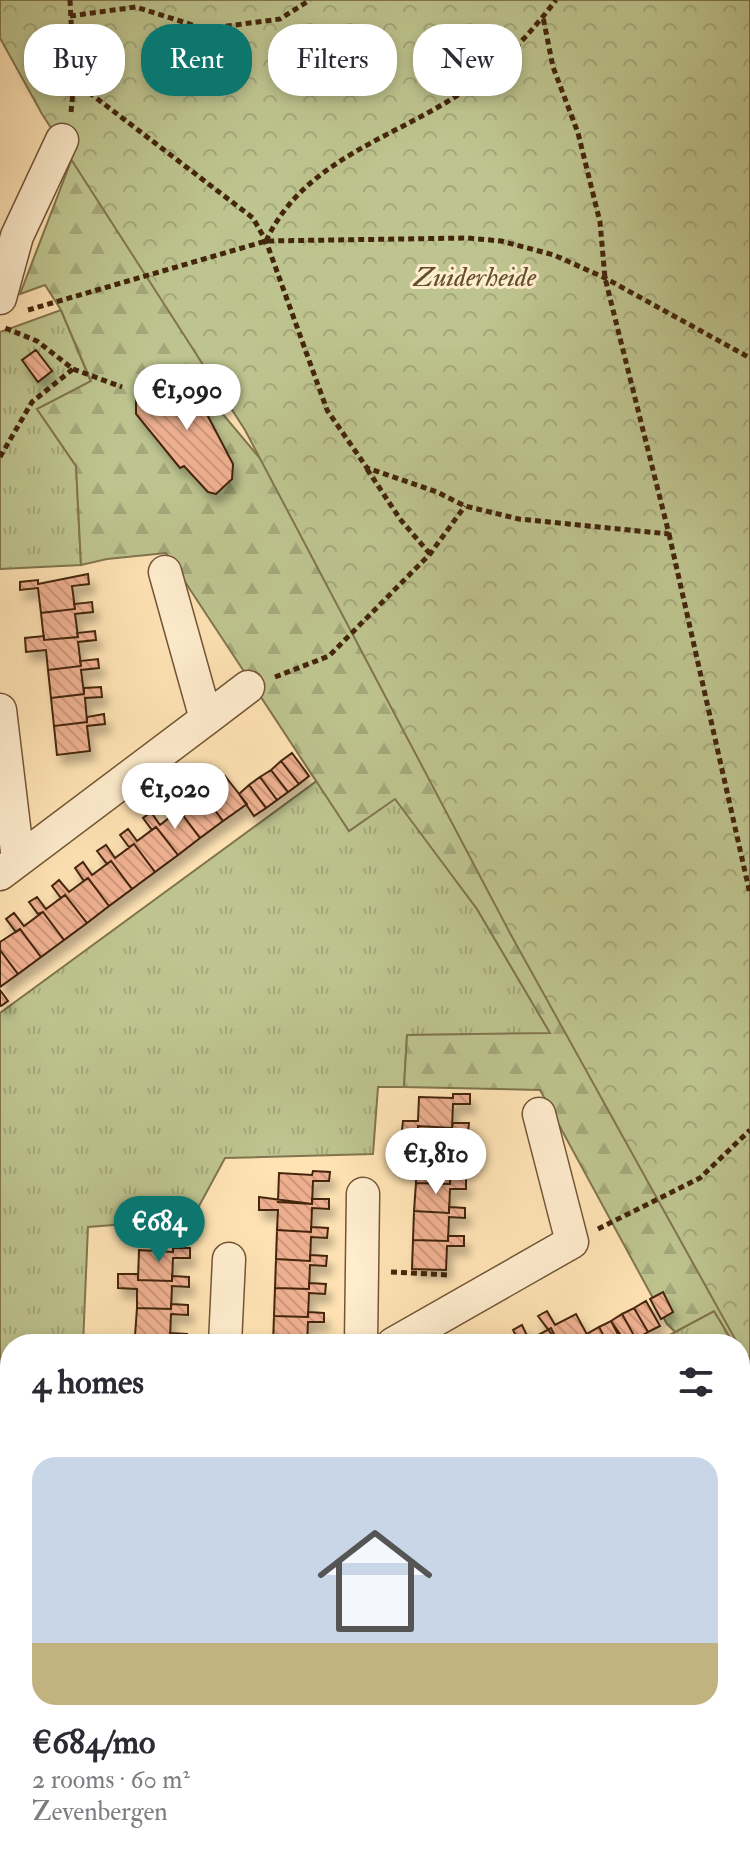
<!DOCTYPE html>
<meta charset="utf-8">
<style>
:root{--surface:#fff;--page:#f7f7f7;--text:#2b2b33;--muted:#7c7c81;--accent:#0f766e}
body{margin:0;font-family:"IM FELL Double Pica",serif;background:var(--page);color:var(--text);height:100vh;display:flex;flex-direction:column;font-size:30px;white-space:nowrap}
*{box-sizing:border-box;margin:0}
p{font-size:26px;color:var(--muted)}
.icon{flex:none;width:44px;height:44px;fill:none;stroke:currentColor;stroke-width:2;stroke-linecap:round;stroke-linejoin:round}
.map{position:relative;flex:1;overflow:hidden}
.drawer{position:absolute;left:0px;top:1334px;width:750px;height:538px;display:flex;flex-direction:column;background:var(--surface);border-radius:32px 32px 0 0;box-shadow:0 4px 12px #0003}
.drawer>*{flex:none}
.guide{position:absolute;left:24px;top:24px;width:702px;height:72px;display:flex;gap:16px}
.price{position:absolute;translate:-50% -68px;padding:0 18px;border-radius:28px;background:#fff;color:#222;font-size:26px;line-height:52px;filter:drop-shadow(0 2px 4px #0008)}
.price::after{content:'';position:absolute;left:50%;top:48px;width:24px;height:18px;margin-left:-12px;background:inherit;clip-path:polygon(0 0,100% 0,50% 100%)}
.price.current{background:var(--accent);color:#fff}
ul{padding:0;list-style:none}
li{display:grid;align-content:center;gap:16px;height:424px;padding:0 32px}
li span{display:grid;place-items:center;height:248px;border-radius:24px;color:#555}
li>.icon{margin-inline-start:auto}
span .icon{width:144px;height:144px;fill:#fffc;stroke-width:1}
li b{font-size:34px}
h2{display:flex;justify-content:space-between;align-items:center;height:96px;padding:0 32px;font-size:34px}
.tag{padding:0 28px;border-radius:32px;background:var(--surface);box-shadow:0 4px 12px #0003;font-size:28px;line-height:72px}
.tag.current{background:var(--accent);color:#fff}
.map>svg:first-child{display:block}
.grass{fill:url(#grass-tufts);stroke:#81754e;stroke-width:2}
.forest{fill:url(#forest-firs);stroke:#81754e;stroke-width:2;fill-rule:evenodd}
.park{fill:url(#park-crowns);stroke:#81754e;stroke-width:2}
.building{fill:url(#building-back-hatch);stroke:#44260c;stroke-width:2;filter:url(#shadow)}
.lines{fill:none;stroke-linecap:round;stroke-linejoin:round}
.minor-casing{stroke:#735536;stroke-width:35}
.major-casing{stroke:#44260c;stroke-width:43}
.path{stroke:#44260c;stroke-width:5;stroke-dasharray:6 4;stroke-linecap:butt}
.minor{stroke:#ffedce;stroke-width:32}
.major{stroke:#f0c27a;stroke-width:40}
.labels{text-anchor:middle;stroke-width:6;stroke-linejoin:round;paint-order:stroke}
.park-label{font-size:28px;font-style:italic;fill:#624e2d;stroke:#ffedce}
</style>
<div class="map">
<svg width="750" height="1871" viewBox="0 0 750 1871">
<defs>
<pattern id="grass-tufts" width="24" height="20" patternUnits="userSpaceOnUse" patternTransform="scale(2)"><rect width="24" height="20" fill="#bec48f"/><path d="M3 7l-1-3M5 7V3M7 7l1-3M15 17l-1-3M17 17v-4M19 17l1-3" fill="none" stroke="#a4a87a"/></pattern>
<pattern id="forest-firs" width="22" height="20" patternUnits="userSpaceOnUse" patternTransform="scale(2)"><rect width="22" height="20" fill="#bec48f"/><path d="M5 1l3.5 6h-7zM16 11l3.5 6h-7z" fill="#a4a87a"/></pattern>
<pattern id="park-crowns" width="20" height="18" patternUnits="userSpaceOnUse" patternTransform="scale(2)"><rect width="20" height="18" fill="#bec48f"/><path d="M2 6a3 3 0 1 1 6 0M12 15a3 3 0 1 1 6 0" fill="none" stroke="#a4a87a"/></pattern>
<pattern id="building-back-hatch" width="6" height="6" patternUnits="userSpaceOnUse" patternTransform="scale(2)"><rect width="6" height="6" fill="#edaf8f"/><path d="M-1 5l2 2M0 0l6 6M5-1l2 2" fill="none" stroke="#cc967a"/></pattern>
<filter id="shadow"><feDropShadow dx="5" dy="9" stdDeviation="4" flood-color="#0004"/></filter>
</defs>
<rect width="100%" height="100%" fill="#ffe3b4"/>
<filter id="stains"><feTurbulence type="fractalNoise" baseFrequency=".0025" numOctaves="4"/><feColorMatrix values="0 0 0 0 .2 0 0 0 0 .09 0 0 0 0 .02 0 0 0 .5 -.17"/></filter>
<radialGradient id="worn" r=".72"><stop offset=".6" stop-color="#630" stop-opacity="0"/><stop offset="1" stop-color="#630" stop-opacity=".3"/></radialGradient>
<!-- grass -->
<path class="grass" d="M61 310 91 382 37 409 76 466 81 565 0 569V332Z
M318 780 349 831 395 798 477 909 551 1034 407 1035 404 1087H378L373 1154 225 1158 192 1219 88 1227 83 1344H10V1416L0 1415V1013Z
M714 1311 734 1344H653Z
M740 1353 750 1370V1648H740Z
M0 1560H10V1755L0 1736Z
M65 1862H394L392 1871H70Z"/>
<!-- forest -->
<path class="forest" d="M86 122 750 376V1370L740 1353V1344H734L714 1311 675 1332 667 1324 540 1090 404 1087 407 1035 550 1033 477 909 395 799 349 831 166 553 107 559 81 565 76 466 37 409 91 381 61 310 45 285 20 294ZM248 384 274 475 210 399Z"/>
<!-- park -->
<path class="park" d="M0 0H750V1366L511 935 245 430 42 114 0 38Z"/>
<!-- building -->
<path class="building" d="M36 350 52 371 38 382 22 360Z
M177 373 190 382 233 464 232 479 216 494 208 492 184 466 180 468 136 414V398L150 403 158 399 159 381 166 375Z
M88 574 89 584 72 586 75 609 41 613 38 588 20 590V582L38 580V584Z
M92 602 93 612 75 614 78 637 44 640 41 613 75 609 74 604Z
M95 631 96 640 78 642 81 666 48 670 46 650 26 652 25 638 44 636V640L78 637 77 633Z
M98 659 99 668 81 670 84 694 51 698 48 670 81 666 80 661Z
M101 687 102 697 85 698 87 722 54 726 51 698 84 694V688Z
M104 714 105 724 87 726 90 751 57 755 54 726 87 722V717Z
M292 753 309 776 299 784 281 761Z
M281 761 299 784 288 792 271 770Z
M271 770 288 792 277 800 260 777Z
M225 776 247 804 223 821 202 793 198 796 189 784 196 778 206 791Z
M260 777 277 800 266 808 249 785Z
M249 785 266 808 254 816 239 794Z
M202 793 223 821 200 838 179 810 175 814 165 801 174 795 183 807Z
M179 810 200 838 178 855 156 827 152 830 143 818 151 812 160 825Z
M156 827 178 855 155 872 134 844 129 847 120 835 128 829 137 841Z
M134 844 155 872 132 889 111 861 107 864 97 851 106 845 115 858Z
M111 861 132 889 109 906 88 878 84 881 75 868 83 862 92 875Z
M88 878 109 906 87 923 65 895 61 898 52 886 59 880 69 892Z
M65 895 87 923 64 940 43 912 38 914 29 902 37 897 46 909Z
M43 912 64 940 41 957 20 929 16 932 6 919 14 913 24 926Z
M20 929 41 957 18 974 0 950V942Z
M0 950 18 974 0 987Z
M0 990 8 1001 1 1006 0 1005Z
M453 1094H470V1104H453L452 1128 418 1126V1130H402L403 1121H418L419 1097 453 1098Z
M453 1123H469L468 1133 452 1132 451 1156 401 1157 402 1148 417 1150 418 1126 452 1128Z
M451 1151 468 1152 467 1161H451L450 1184 416 1183 417 1154 451 1156Z
M313 1171 330 1172 329 1181H313L312 1204 278 1202 279 1173 312 1175Z
M450 1179H466V1189H450L449 1213 414 1211 416 1183 450 1184Z
M259 1197 312 1204V1199H329V1209L312 1208 311 1232 277 1230 278 1210H259Z
M449 1207 465 1208V1218L449 1217 448 1241 413 1240 414 1211 449 1213Z
M311 1227 328 1228 327 1238 311 1237 310 1261 276 1259 277 1230 311 1232Z
M448 1236H464V1246H447L446 1270 412 1269 413 1240 448 1241Z
M173 1248H190V1258H173L172 1281 138 1280 139 1250 173 1252Z
M310 1255 327 1256 326 1266 310 1265 309 1289 275 1288 276 1259 310 1261Z
M118 1274H138V1280L172 1281V1276L189 1277V1287L172 1286 171 1309 137 1308V1289L118 1288Z
M309 1283 326 1284 325 1294 309 1293 308 1317 274 1316 275 1288 309 1289Z
M663 1292 673 1312 661 1319 650 1299Z
M646 1301 660 1326 648 1332 634 1308Z
M171 1304 188 1305V1315L171 1314 170 1338 135 1336 137 1308 171 1309Z
M634 1308 648 1332 636 1339 622 1314Z
M547 1311 555 1325 576 1314 592 1344H559L538 1316Z
M308 1312 324 1313V1322H308L307 1344H273L274 1316 308 1317Z
M622 1314 636 1339 627 1344 611 1321Z
M611 1321 623 1344H608L599 1327Z
M522 1325 529 1340 551 1328 559 1344H520L513 1330Z
M599 1327 608 1344H592L587 1334Z
M170 1333 187 1334V1343L135 1344V1336L170 1338Z
M0 1515H10V1563L0 1562Z
M740 1658 750 1660V1690L740 1688Z
M740 1688 750 1690V1719L740 1717Z
M740 1717 750 1719 749 1748 740 1746Z
M750 1744V1752L744 1776 740 1775V1746L749 1748Z
M745 1772 750 1773V1781L743 1780 740 1796V1775L744 1776Z
M740 1799 750 1801V1811L740 1809Z
M415 1862H449L447 1871H413Z
M553 1862H605L604 1866 588 1863 586 1871H551Z"/>
<g class="lines">
<!-- minor casing -->
<g class="minor-casing">
<path id="minor" d="M0 298 17 236 62 140
M0 710 18 860
M206 719 248 687
M0 874 206 719 165 572
M225 1344 229 1259
M361 1344 363 1194
M393 1344 572 1242 539 1114
M0 1464H10
M0 1780 10 1798
M46 1862 51 1871
M501 1871 503 1862
M640 1871 642 1862
M744 1871 750 1869"/>
</g>
<!-- major casing -->
<g class="major-casing">
<path id="major" d="M0 1865 3 1871"/>
</g>
<!-- path -->
<path class="path" d="M70 0 74 81
M70 16 136 7 205 29 280 19 310 0
M71 112 74 81 253 218 266 241 327 410 367 468 437 492 465 506 519 519 669 534 605 278 600 222 578 133 553 67 543 17
M266 241C304 159 395 138 464 91 500 67 530 34 556 0
M28 310 266 241 467 238 501 241 554 255 605 278 750 358
M73 369 122 387
M0 457 32 402 73 369 37 341 5 328
M367 469 400 519 430 554
M669 534 750 894
M275 677 329 656 430 554 465 506
M598 1229 700 1178 750 1130
M391 1272 449 1275
M740 1524 750 1519
M180 1862 182 1871"/>
<!-- minor -->
<use href="#minor" class="minor"/>
<!-- major -->
<use href="#major" class="major"/>
</g>
<g class="labels">
<!-- park labels -->
<g class="park-label">
<text x="475" y="286">Zuiderheide</text>
</g>
</g>
<rect width="100%" height="100%" filter="url(#stains)"/>
<rect width="100%" height="100%" fill="url(#worn)"/>
</svg>
<b class="price" style="left:187px;top:432px">€1,090</b>
<b class="price" style="left:175px;top:831px">€1,020</b>
<b class="price" style="left:436px;top:1196px">€1,810</b>
<b class="price current" style="left:159px;top:1264px">€684</b>
<div class="guide">
<a class="tag">Buy</a>
<a class="tag current">Rent</a>
<a class="tag">Filters</a>
<a class="tag">New</a>
</div>
<section class="drawer">
<h2>4 homes<svg class="icon" aria-label="filters" viewBox="0 0 24 24"><path d="M4 7h16M4 17h16"/><circle cx="9" cy="7" r="2"/><circle cx="15" cy="17" r="2"/></svg></h2>
<ul>
<li><span style="background:linear-gradient(#c9d6e8 75%,#c2b280 0)"><svg class="icon" aria-label="home" viewBox="0 0 24 24"><path d="M3 11l9-7 9 7M6 9v11h12V9"/></svg></span><div><b>€684/mo</b><p>2 rooms · 60 m²</p><p>Zevenbergen</p></div></li>
</ul>
</section>
</div>
